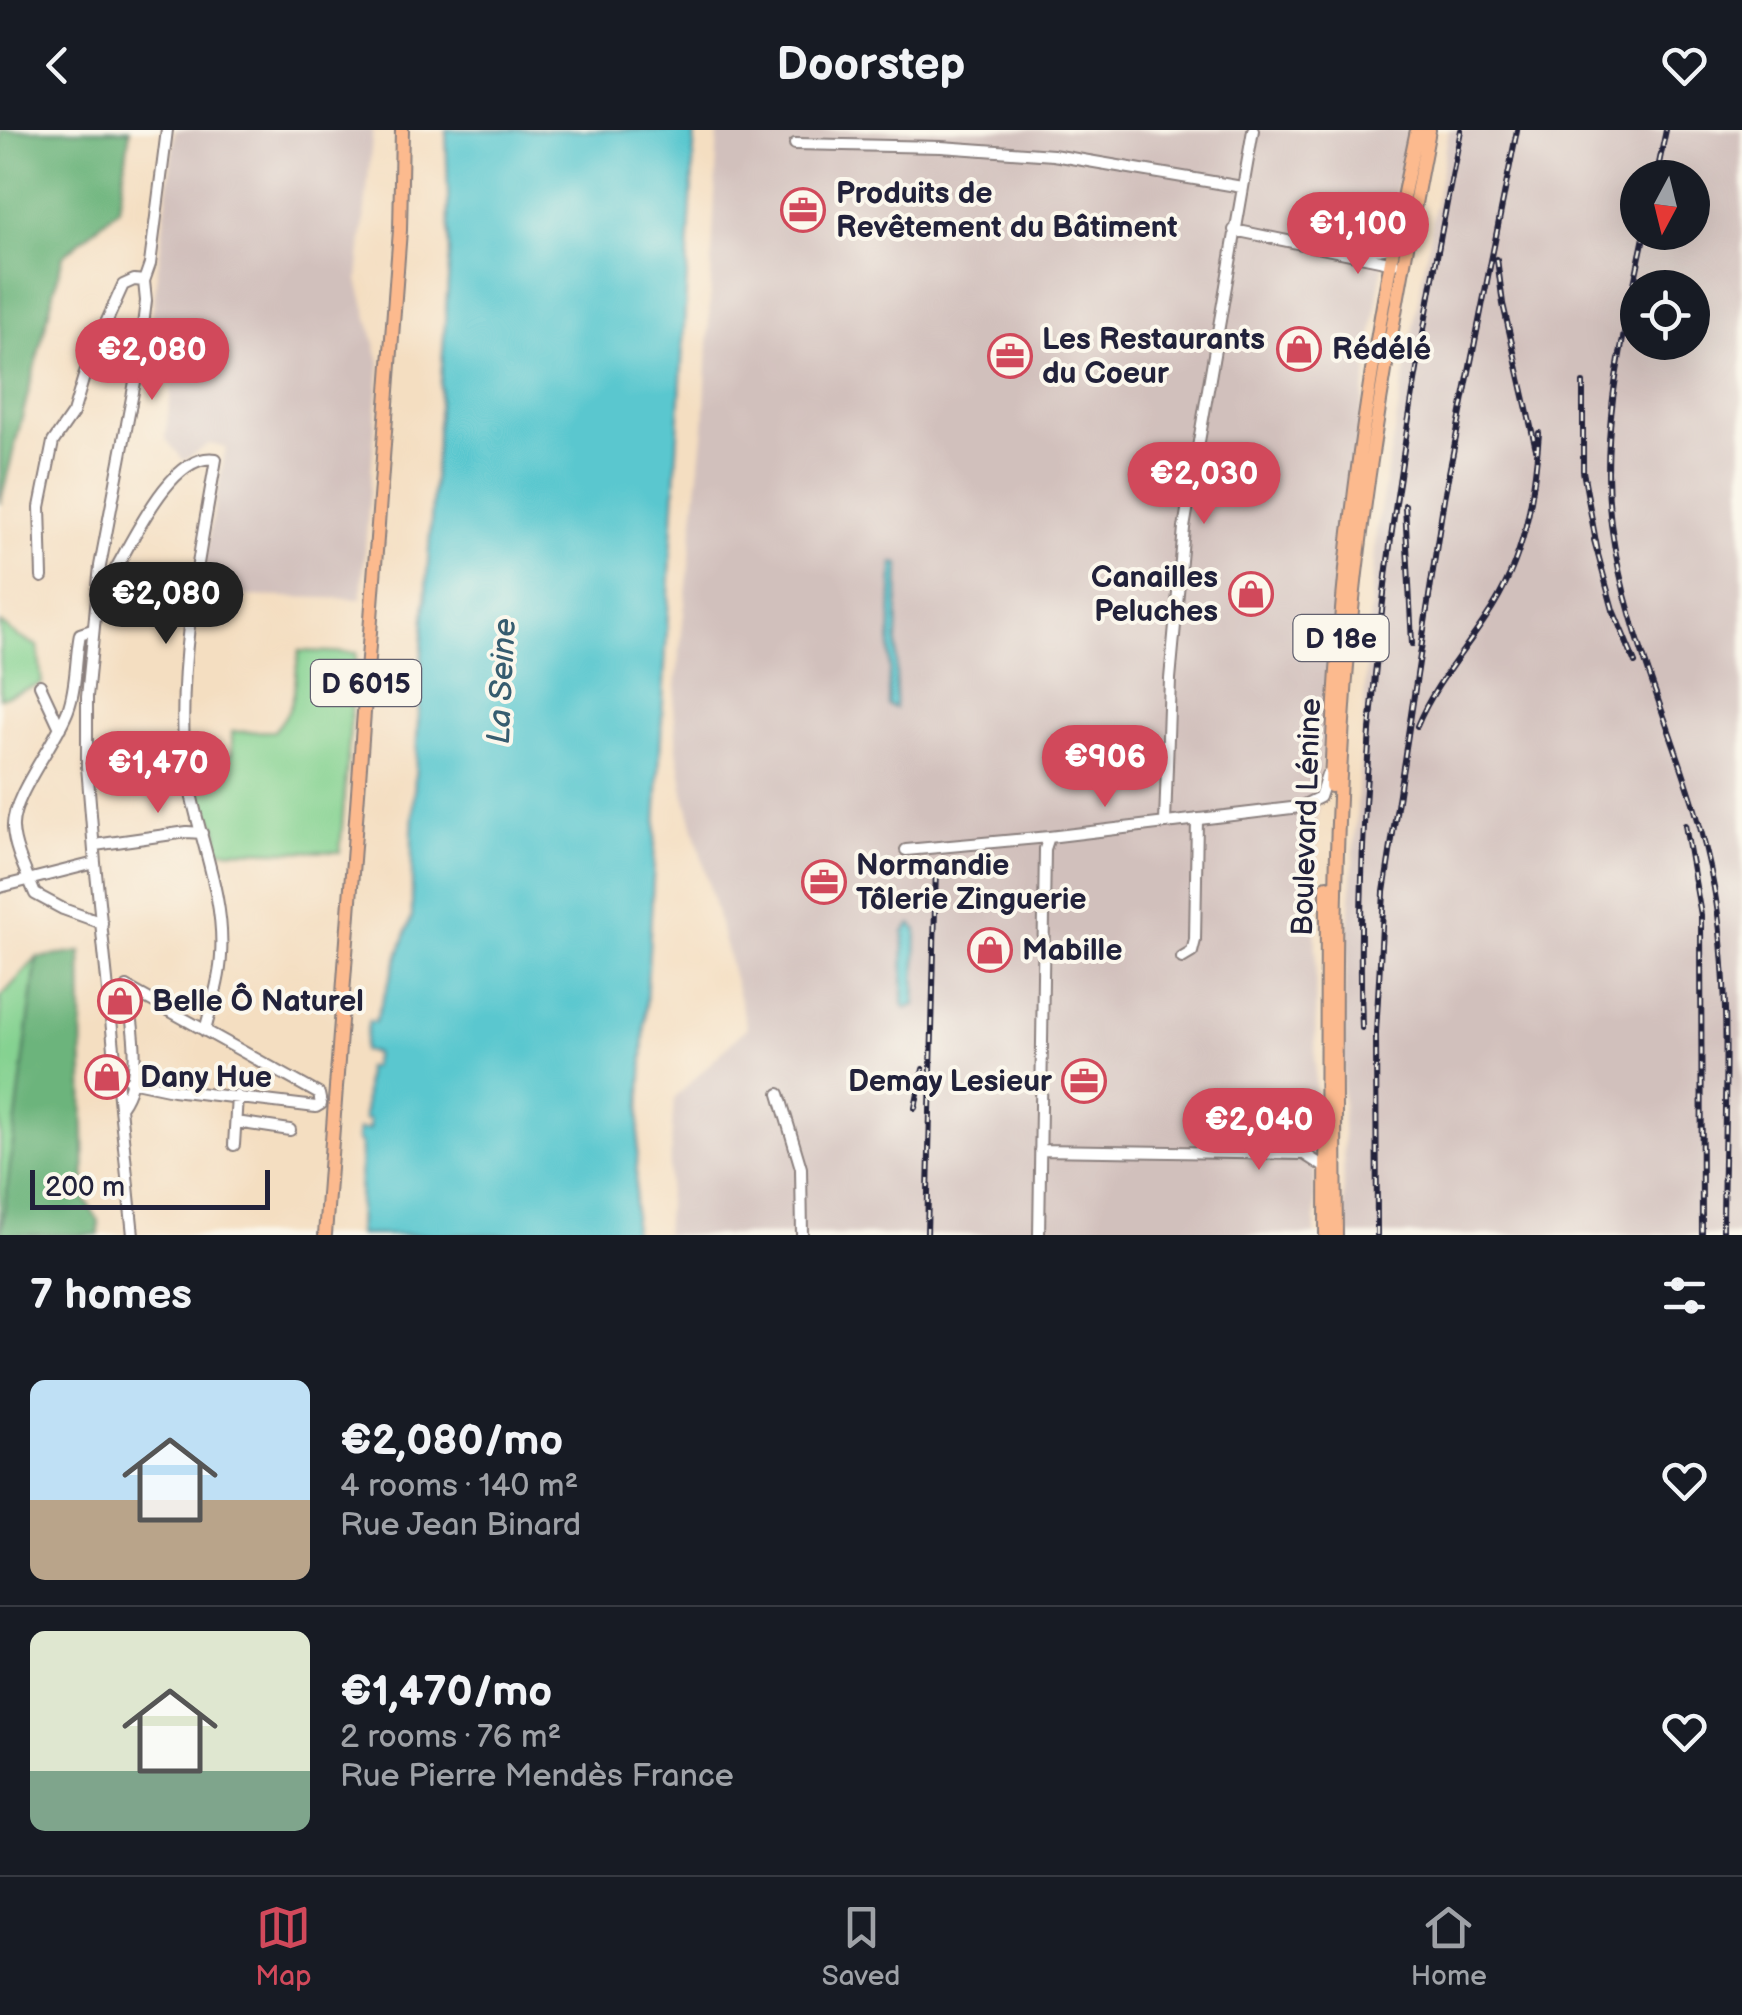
<!DOCTYPE html>
<meta charset="utf-8">
<style>
:root{--surface:#171b24;--page:#20242c;--text:#f1f3f6;--muted:#9ea1a6;--line:#363941;--accent:#d1495b}
body{margin:0;font-family:"Balsamiq Sans",sans-serif;background:var(--page);color:var(--text);height:100vh;display:flex;flex-direction:column;font-size:38px;white-space:nowrap}
*{box-sizing:border-box;margin:0}
p{font-size:32px;color:var(--muted)}
.icon{flex:none;width:55px;height:55px;fill:none;stroke:currentColor;stroke-width:2;stroke-linecap:round;stroke-linejoin:round}
.map{position:relative;height:1105px;overflow:hidden}
.panel{display:flex;flex-direction:column;background:var(--surface);flex:1}
.panel>*{flex:none}
.needle{width:65px;rotate:187deg}
.fabs{position:absolute;left:1620px;top:30px;display:grid;gap:20px}
.fabs a{display:grid;place-items:center;width:90px;height:90px;border-radius:50%;background:var(--surface);box-shadow:0 10px 40px #0002;font-size:50px}
.scale{position:absolute;left:30px;bottom:25px;width:240px;box-sizing:border-box;padding-left:10px;border:5px solid #22223b;border-top:0;font-size:28px;line-height:35px;white-space:nowrap;color:#22223b;-webkit-text-stroke:8px #fbf7ec;paint-order:stroke}
.price{position:absolute;translate:-50% -85px;padding:0 22px;border-radius:35px;background:var(--accent);color:#fff;font-size:32px;line-height:65px;filter:drop-shadow(0 2px 5px #0008)}
.price::after{content:'';position:absolute;left:50%;top:60px;width:30px;height:22px;margin-left:-15px;background:inherit;clip-path:polygon(0 0,100% 0,50% 100%)}
.price.on{background:#222;color:#fff}
ul{padding:0;list-style:none}
li{display:flex;align-items:center;gap:30px;height:250px;padding:0 30px}
li+li{border-top:2px solid var(--line)}
li span{display:grid;place-items:center;flex:none;width:280px;height:200px;border-radius:15px;color:#555}
li>.icon{margin-inline-start:auto}
span .icon{width:120px;height:120px;fill:#fffc;stroke-width:1}
li b{font-size:42px}
h2{display:flex;justify-content:space-between;align-items:center;height:120px;padding:0 30px;font-size:42px}
header{display:flex;justify-content:space-between;align-items:center;height:130px;padding:0 30px;background:var(--surface);font-size:45px;font-weight:800}
.tab-bar{display:flex;justify-content:space-around;align-items:center;height:140px;border-top:2px solid var(--line);background:var(--surface);font-size:28px;color:var(--muted)}
.tab-bar a{display:grid;justify-items:center;gap:5px}
.tab-bar .on{color:var(--accent)}
.map>svg:first-child{display:block}
.industrial{fill:#d1c0bc;fill-rule:evenodd}
.green{fill:#85d291;stroke:#547a66;stroke-width:2.5}
.forest{fill:#6cb47b;stroke:#476b5b;stroke-width:2.5}
.water{fill:#5ac7cf;stroke:#3e7485;stroke-width:2.5}
.lines{fill:none;stroke-linecap:round;stroke-linejoin:round}
.minor-casing{stroke:#8b807e;stroke-width:14}
.major-casing{stroke:#8b807e;stroke-width:16}
.minor{stroke:#fff;stroke-width:10}
.major{stroke:#fcba8e;stroke-width:12}
.rail-casing{stroke:#22223b;stroke-width:6}
.rail{stroke:#fbf7ec;stroke-width:2.5;stroke-dasharray:8;stroke-linecap:butt}
.labels{text-anchor:middle;stroke-width:8;stroke-linejoin:round;paint-order:stroke}
.shield{fill:#fbf7ec;stroke:#636270;stroke-width:2.5}
.shield-label{font-size:28px;font-weight:bold;fill:#22223b}
.poi-label{font-size:30px;font-weight:bold;fill:#22223b;stroke:#fbf7ec;text-anchor:start}
.street-label{font-size:30px;fill:#22223b;stroke:#fbf7ec}
.water-label{font-size:32px;font-style:italic;fill:#365c6f;stroke:#fbf7ec}
</style>
<header><svg class="icon" aria-label="back" viewBox="0 0 24 24"><path d="M15 5l-7 7 7 7"/></svg>Doorstep<svg class="icon" aria-label="heart" viewBox="0 0 24 24"><path d="M12 20l-8-8c-3-5 5-10 8-4 3-6 11-1 8 4z"/></svg></header>
<div class="map">
<svg width="1742" height="1105" viewBox="0 0 1742 1105">
<rect width="100%" height="100%" fill="#fbf7ec"/>
<filter id="ink" filterUnits="userSpaceOnUse"><feTurbulence type="fractalNoise" baseFrequency=".01" numOctaves="2"/><feDisplacementMap in="SourceGraphic" scale="20" xChannelSelector="R" yChannelSelector="G"/><feConvolveMatrix kernelMatrix="1 2 1 2 8 2 1 2 1" color-interpolation-filters="sRGB"/></filter>
<filter id="wash" filterUnits="userSpaceOnUse"><feTurbulence type="fractalNoise" baseFrequency=".0048" numOctaves="4" result="noise"/><feDisplacementMap in="SourceGraphic" scale="40" xChannelSelector="R" yChannelSelector="G"/><feGaussianBlur stdDeviation="2.25" result="paint"/><feColorMatrix in="noise" values="0 0 0 0 0 0 0 0 0 0 0 0 0 0 0 0 0 1.4 0 .05"/><feComposite in="paint" operator="in"/></filter>
<g filter="url(#wash)">
<rect width="100%" height="100%" fill="#f4dec1"/>
<!-- industrial -->
<path class="industrial" d="M175 0H373L358 150 380 232 361 469 198 465 226 317 209 314 184 331 165 308 177 213 150 203Z
M718 0H1408L1379 157 1344 412 1316 696 1315 1105H665L674 969 747 897 684 662 677 620 674 576 704 295Z
M1449 0H1742V1105H1344L1342 896 1376 402ZM1638 48H1692V102H1638ZM1638 158H1692V212H1638Z"/>
<!-- green -->
<path class="green" d="M0 493 19 507 38 516 42 554 0 568Z
M299 521 356 523 340 722 212 720 210 711 217 706C218 692 211 689 202 682L197 658 232 623V602L274 601C300 571 293 557 299 521Z
M37 828 1 1105H0V868Z"/>
<!-- forest -->
<path class="forest" d="M0 0H130L119 78 63 126 0 374Z
M81 822 85 1069 99 1091V1105H1L37 828Z"/>
<!-- water -->
<path class="water" d="M446 0H695L633 1105H358L361 1014 357 1010 358 1000H369V990L364 989 366 937H372L375 923 363 921 369 891 375 892 412 786V703L423 503 450 124Z
M893 433 899 434 895 578 888 575Z
M911 794 917 800 915 875 906 879 903 874 904 802Z"/>
</g>
<g filter="url(#ink)">
<g class="lines">
<!-- minor casing -->
<g class="minor-casing">
<path id="minor" d="M795 14 941 17 1053 25 1242 57
M1234 100 1394 133
M1338 120C1357 113 1376 125 1394 114
M42 447 40 377 53 312 73 283 88 233 123 155 134 150 144 151
M99 467C124 433 166 320 216 329 200 424 179 519 184 616 188 687 226 755 221 826 220 851 211 876 205 901
M92 500 80 504C75 529 77 556 68 580 56 613 11 667 13 698 14 719 27 744 35 764L63 779 102 793
M40 555 60 598
M1165 693 1170 549 1184 398 1253 0
M95 715 187 702 202 703
M906 720 1049 707 1300 677 1320 667 1327 645
M0 757 95 733
M1182 828 1192 822 1195 810 1197 689
M127 857 319 964 321 974 316 977 173 960 130 951
M779 964 801 1038 802 1105
M121 976C144 945 132 892 127 857
M236 992 290 1000
M234 1015 237 966
M1040 1020 1304 1024 1326 1038
M133 1105 95 733 87 636V567L100 436 138 236 146 171 144 151 150 134 167 0
M1039 1105 1045 719 1049 707"/>
</g>
<!-- major casing -->
<g class="major-casing">
<path id="major" d="M1331 656C1338 436 1371 215 1417 0
M325 1105 400 100 402 0
M1326 1105 1327 756
M1336 1105C1334 893 1331 681 1353 470 1370 312 1399 156 1429 0"/>
</g>
<!-- minor -->
<use href="#minor" class="minor"/>
<!-- major -->
<use href="#major" class="major"/>
<!-- rail casing -->
<g class="rail-casing">
<path id="rail" d="M1656 48 1666 0
M1645 102C1625 199 1599 295 1611 394 1627 519 1692 633 1714 758 1733 866 1723 994 1723 1105
M1497 129 1503 174 1536 319
M1583 253V341L1598 423
M1405 375 1412 514
M1594 410 1613 480 1635 533
M1417 596C1434 555 1463 523 1487 486 1525 430 1534 368 1539 303
M1685 695 1701 785 1702 1105
M1362 898C1352 595 1403 296 1461 0
M915 978 923 939
M927 1105 936 736
M1377 1105 1376 903 1384 762 1444 368 1517 0"/>
</g>
<!-- rail -->
<use href="#rail" class="rail"/>
</g>
</g>
<!-- icons -->
<defs>
<g id="office-ring" transform="scale(2.25)"><circle r="9.5" fill="#fbf7ec" stroke="#d1495b" stroke-width="1.5"/><path d="M-6-3h4V-5.5h4V-3h4V5H-6ZM-1-4.5V-3h2v-1.5ZM-6 0V1H6V0Z" fill="#d1495b"/></g>
<g id="shop-ring" transform="scale(2.25)"><circle r="9.5" fill="#fbf7ec" stroke="#d1495b" stroke-width="1.5"/><path d="M-5-2.5h2.3a2.7 3.5 0 0 1 5.4 0H5L5.5 6h-11ZM-1.5-2.5h3a1.5 2.3 0 0 0-3 0Z" fill="#d1495b"/></g>
</defs>
<g fill-rule="evenodd">
<use href="#office-ring" x="803" y="80"/>
<use href="#shop-ring" x="1299" y="219"/>
<use href="#office-ring" x="1010" y="226"/>
<use href="#shop-ring" x="1251" y="464"/>
<use href="#office-ring" x="824" y="752"/>
<use href="#shop-ring" x="990" y="820"/>
<use href="#shop-ring" x="120" y="871"/>
<use href="#shop-ring" x="107" y="947"/>
<use href="#office-ring" x="1084" y="951"/>
</g>
<g class="labels">
<!-- shield labels -->
<g class="shield">
<rect x="1293.5" y="485" width="95" height="46" rx="8"/>
<rect x="311" y="530" width="110" height="46" rx="8"/>
</g>
<g class="shield-label">
<text x="1341" y="518">D 18e</text>
<text x="366" y="563">D 6015</text>
</g>
<!-- poi labels -->
<g class="poi-label">
<text x="836" y="73">Produits de<tspan x="836" dy="34">Revêtement du Bâtiment</tspan></text>
<text x="1042" y="219">Les Restaurants<tspan x="1042" dy="34">du Coeur</tspan></text>
<text x="1332" y="229">Rédélé</text>
<text x="1218" y="457" text-anchor="end">Canailles<tspan x="1218" dy="34">Peluches</tspan></text>
<text x="856" y="745">Normandie<tspan x="856" dy="34">Tôlerie Zinguerie</tspan></text>
<text x="1022" y="830">Mabille</text>
<text x="152" y="881">Belle Ô Naturel</text>
<text x="140" y="957">Dany Hue</text>
<text x="1052" y="961" text-anchor="end">Demay Lesieur</text>
</g>
<!-- street labels -->
<g class="street-label">
<text transform="translate(1306 687) rotate(-88)" y="10">Boulevard Lénine</text>
</g>
<!-- water labels -->
<g class="water-label">
<text transform="translate(501 551) rotate(-87)" y="11">La Seine</text>
</g>
</g>
</svg>
<div class="fabs">
<a><svg class="needle" viewBox="-14 -14 28 28"><path d="M0-13l5 13h-10z" fill="#e53935"/><path d="M0 13l5-13h-10z" fill="#9ea1a6"/></svg></a>
<a><svg class="icon" aria-label="locate" viewBox="0 0 24 24"><circle cx="12" cy="12" r="6"/><path d="M12 2v4M12 18v4M2 12h4M18 12h4"/></svg></a>
</div>
<div class="scale">200 m</div>
<b class="price" style="left:1358px;top:147px">€1,100</b>
<b class="price" style="left:152px;top:273px">€2,080</b>
<b class="price" style="left:1204px;top:397px">€2,030</b>
<b class="price on" style="left:166px;top:517px">€2,080</b>
<b class="price" style="left:1105px;top:680px">€906</b>
<b class="price" style="left:158px;top:686px">€1,470</b>
<b class="price" style="left:1259px;top:1043px">€2,040</b>
</div>
<section class="panel">
<h2>7 homes<svg class="icon" aria-label="filters" viewBox="0 0 24 24"><path d="M4 7h16M4 17h16"/><circle cx="9" cy="7" r="2"/><circle cx="15" cy="17" r="2"/></svg></h2>
<ul>
<li><span style="background:linear-gradient(#bfe0f5 60%,#b9a48a 0)"><svg class="icon" aria-label="home" viewBox="0 0 24 24"><path d="M3 11l9-7 9 7M6 9v11h12V9"/></svg></span><div><b>€2,080/mo</b><p>4 rooms · 140 m²</p><p>Rue Jean Binard</p></div><svg class="icon" aria-label="heart" viewBox="0 0 24 24"><path d="M12 20l-8-8c-3-5 5-10 8-4 3-6 11-1 8 4z"/></svg></li>
<li><span style="background:linear-gradient(#dfe7d0 70%,#7fa58c 0)"><svg class="icon" aria-label="home" viewBox="0 0 24 24"><path d="M3 11l9-7 9 7M6 9v11h12V9"/></svg></span><div><b>€1,470/mo</b><p>2 rooms · 76 m²</p><p>Rue Pierre Mendès France</p></div><svg class="icon" aria-label="heart" viewBox="0 0 24 24"><path d="M12 20l-8-8c-3-5 5-10 8-4 3-6 11-1 8 4z"/></svg></li>
</ul>
</section>
<nav class="tab-bar">
<a class="on"><svg class="icon" aria-label="map" viewBox="0 0 24 24"><path d="M3 6l6-2 6 2 6-2v14l-6 2-6-2-6 2zM9 4v14M15 6v14"/></svg>Map</a>
<a><svg class="icon" aria-label="saved" viewBox="0 0 24 24"><path d="M7 4h10v16l-5-4-5 4z"/></svg>Saved</a>
<a><svg class="icon" aria-label="home" viewBox="0 0 24 24"><path d="M3 11l9-7 9 7M6 9v11h12V9"/></svg>Home</a>
</nav>
